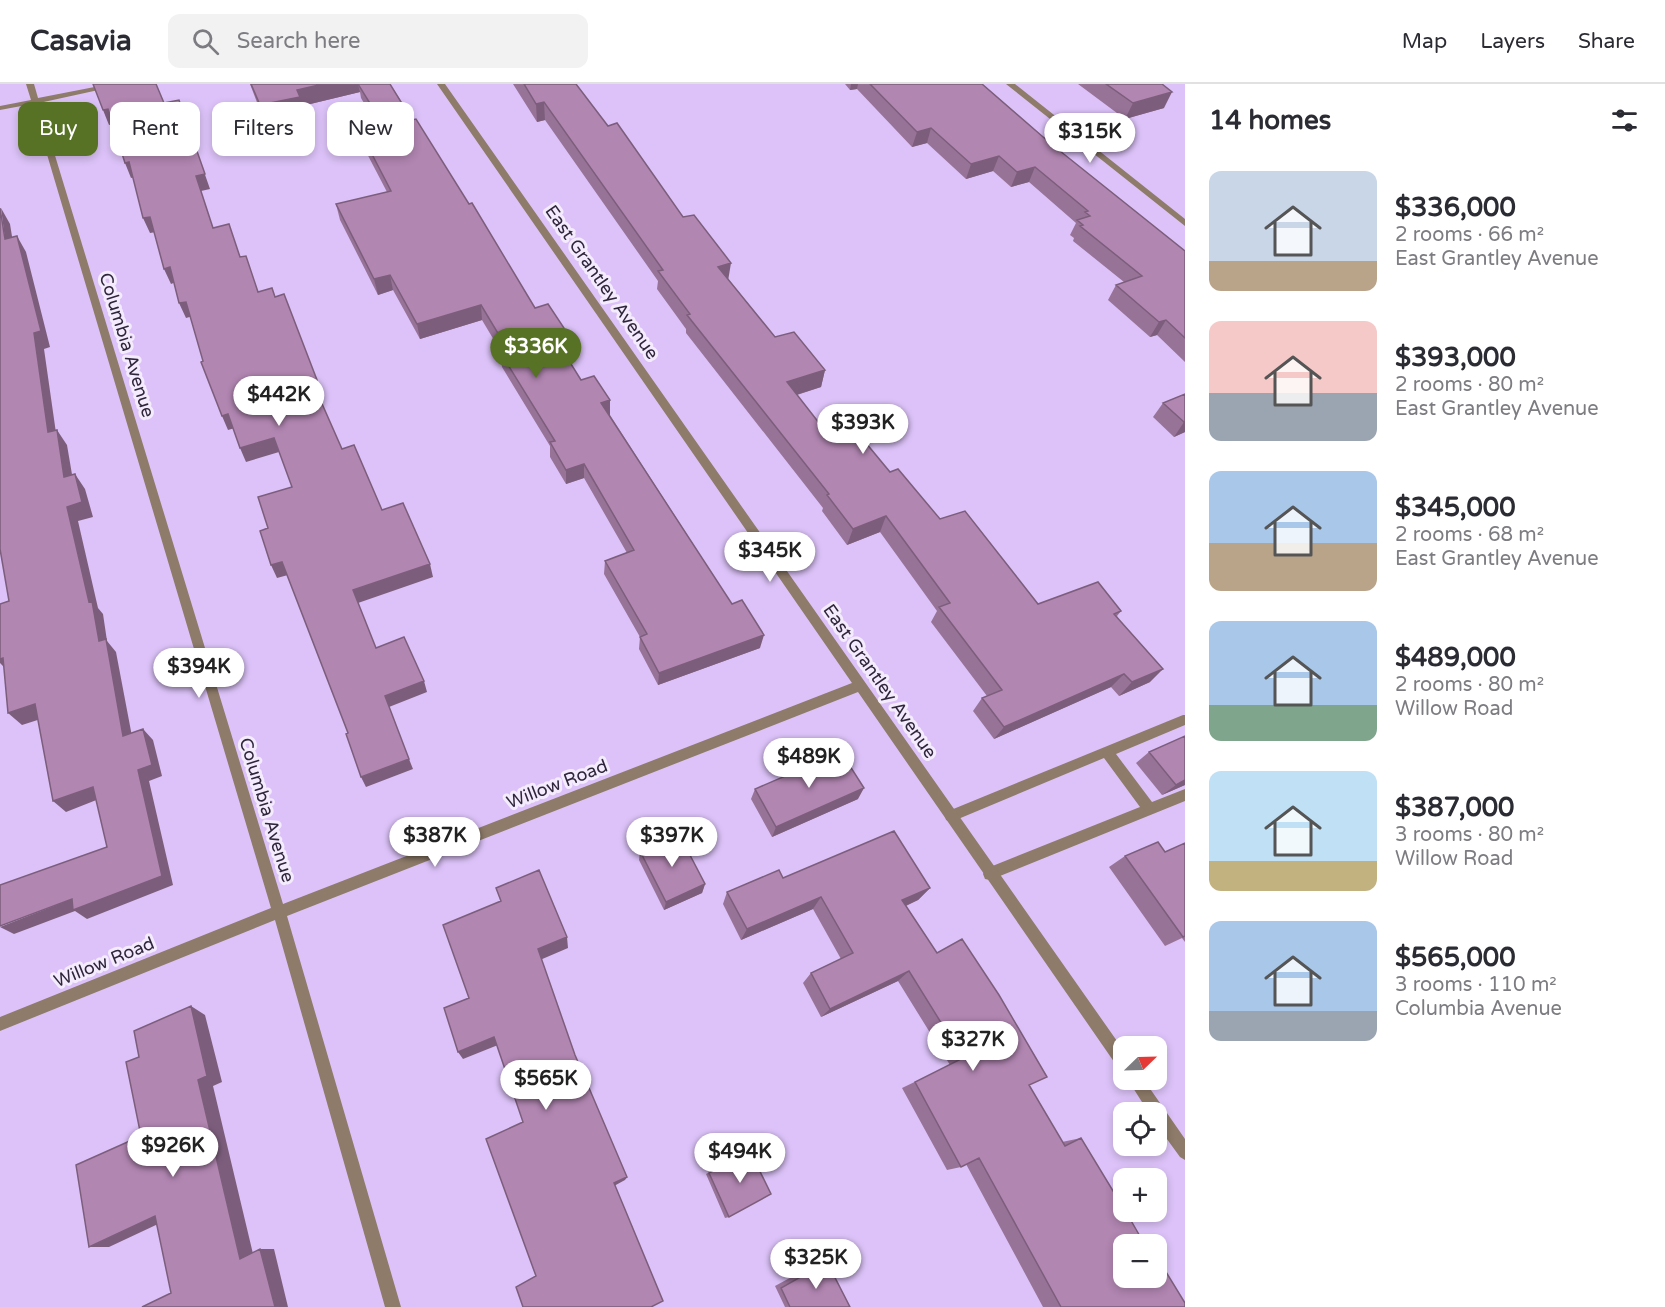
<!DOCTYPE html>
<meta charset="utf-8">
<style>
:root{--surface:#fff;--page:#f2f2f3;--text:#2b2b33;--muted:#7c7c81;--line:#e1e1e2;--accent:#577225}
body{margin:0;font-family:"Varela Round",sans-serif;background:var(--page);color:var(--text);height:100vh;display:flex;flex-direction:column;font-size:22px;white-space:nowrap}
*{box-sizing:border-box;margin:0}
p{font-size:20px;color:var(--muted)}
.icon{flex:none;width:33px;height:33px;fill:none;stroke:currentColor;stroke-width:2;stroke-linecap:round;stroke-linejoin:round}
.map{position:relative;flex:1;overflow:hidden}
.panel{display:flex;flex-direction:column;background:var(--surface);width:480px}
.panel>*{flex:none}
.guide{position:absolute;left:18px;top:18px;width:570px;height:54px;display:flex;gap:12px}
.needle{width:39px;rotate:67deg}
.controls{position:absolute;left:1113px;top:952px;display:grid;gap:12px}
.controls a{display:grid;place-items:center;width:54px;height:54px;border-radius:12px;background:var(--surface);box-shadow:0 3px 9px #0003;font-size:30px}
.price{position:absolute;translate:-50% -51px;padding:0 14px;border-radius:21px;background:#fff;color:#222;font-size:20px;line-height:39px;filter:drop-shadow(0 2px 3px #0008)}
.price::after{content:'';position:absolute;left:50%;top:36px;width:18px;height:14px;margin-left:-9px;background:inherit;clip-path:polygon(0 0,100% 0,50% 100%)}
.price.current{background:var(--accent);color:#fff}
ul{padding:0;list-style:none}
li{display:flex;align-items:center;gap:18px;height:150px;padding:0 24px}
li span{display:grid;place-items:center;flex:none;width:168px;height:120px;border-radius:12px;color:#555}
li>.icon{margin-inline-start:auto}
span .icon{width:72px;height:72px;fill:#fffc;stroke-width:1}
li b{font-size:26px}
h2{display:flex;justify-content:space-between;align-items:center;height:72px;padding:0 24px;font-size:26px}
.chip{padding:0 21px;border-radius:12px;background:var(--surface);box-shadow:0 3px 9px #0003;font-size:21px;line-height:54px}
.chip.current{background:var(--accent);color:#fff}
header{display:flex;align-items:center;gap:36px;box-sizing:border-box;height:84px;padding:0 30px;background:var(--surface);border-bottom:2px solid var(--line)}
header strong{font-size:28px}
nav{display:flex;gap:33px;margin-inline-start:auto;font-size:21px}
.search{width:420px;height:54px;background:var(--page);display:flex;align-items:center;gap:15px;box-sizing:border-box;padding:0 21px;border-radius:12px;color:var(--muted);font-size:22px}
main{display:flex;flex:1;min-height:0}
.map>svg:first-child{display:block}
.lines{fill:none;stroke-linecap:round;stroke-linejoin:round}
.lane{fill:#8e7b69;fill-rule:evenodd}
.street{fill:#8e7b69;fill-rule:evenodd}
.wall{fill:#987398}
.shaded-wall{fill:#7c5e7c}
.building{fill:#b186b1;stroke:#7c5e7c;stroke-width:1.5}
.labels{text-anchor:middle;stroke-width:6;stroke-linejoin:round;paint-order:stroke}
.street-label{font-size:18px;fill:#30263b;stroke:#f4ecfd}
</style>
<header>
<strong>Casavia</strong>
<div class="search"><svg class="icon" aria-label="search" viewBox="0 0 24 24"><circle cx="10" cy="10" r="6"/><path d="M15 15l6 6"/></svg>Search here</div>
<nav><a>Map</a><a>Layers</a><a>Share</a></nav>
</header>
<main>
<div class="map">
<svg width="1185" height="1223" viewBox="0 0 1185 1223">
<rect width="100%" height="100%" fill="#dcc2f8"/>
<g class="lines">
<!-- lane -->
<path class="lane" d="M1183 631H1185V641L1116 670 1152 718 1185 705V717L990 796 985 795 983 790 985 785 1140 723 1104 674 951 738 946 736 945 732 946 728Z"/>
<!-- street -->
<path class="street" d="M26 0H34L38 14 110 0H126L39 19 283 820 852 599 437 0H445L1124 967V987L1119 985 858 608 287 832 401 1223H385L275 836 0 947V933L271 824 32 20 0 26V22L31 16Z
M1006 0H1015L1185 135V142Z
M1128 996H1144L1185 1055V1076L1180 1073 1156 1040V1029H1149Z"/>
</g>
<!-- wall -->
<path class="wall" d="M250 0H390L535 224 564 244V259L559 261 581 296 610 331 760 564 658 601 639 565 640 553 604 490 605 477 627 469 584 394 566 400 550 373V362L502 283 500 268H501L482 236 420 255 393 206 378 211 340 136 336 120 387 108 363 62 360 47 378 43 361 14 360 8 302 22 304 29 264 37Z
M513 0H576L608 42 683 133 729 196 775 253 825 286 821 303 797 311 823 344 890 388 940 435 1038 520 1121 527 1117 532 1150 598 1119 612 1111 603 994 655 973 627 982 614 987 612 931 538 937 527 880 448 847 461 822 427 823 424 686 249V245L657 205 658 197 545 36 537 38Z
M845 0H982L1050 59 1185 167V278L1157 251 1150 253 1108 216 1116 201 1124 198 1073 157 1074 154 1070 151 1076 139 1029 98 1011 103 993 87 966 95 927 59 912 63 857 5 850 6Z
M1078 0H1162L1164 24 1125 35Z
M1185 310V348L1174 353 1153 333 1163 319Z
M1149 668 1185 701 1162 711 1136 679Z
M755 705 858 715 772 753 751 715Z
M1185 759V858L1182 854 1165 862 1109 783 1125 772 1165 768Z
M640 767 705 800 702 809 664 826 639 776Z
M783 794 930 804 918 816 906 822 937 869 1029 1001 1062 1058 1081 1054 1158 1183H1163L1185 1223H1043L966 1080 961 1083 947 1086 902 1004 950 981 898 897 821 933 803 899 811 889 841 875 813 825 741 856 723 820 727 808Z
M750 1067 729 1133 725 1134 706 1090Z
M821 1177 827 1178 850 1223H785L775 1202Z"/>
<!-- shaded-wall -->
<path class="shaded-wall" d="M323 0H358L360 8 302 22 304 29 264 37 260 21 297 6Z
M851 0H858L857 5 850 6Z
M1172 8 1164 24 1125 35 1133 19Z
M179 16 210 105 201 107 196 92Z
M544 18 545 36 537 38 536 20Z
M108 25 114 40 109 41 103 26Z
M931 44 927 59 912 63 917 48Z
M999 72 993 87 966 95 971 80Z
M129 78 135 93 131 94 125 79Z
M1035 83 1029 98 1011 103 1017 88Z
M1 124 10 140 15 171 5 155Z
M150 133 156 148 150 149 143 134Z
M17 152 26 168 50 263 44 265 58 363 48 348Z
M731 179 728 197 718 183Z
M170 183 176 198 171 200 164 185Z
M390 191 393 206 378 211 374 195Z
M186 218 193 232 186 234 179 219Z
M481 221 482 236 420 255 417 240Z
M1166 236 1157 251 1150 253 1159 238Z
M564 244V259L552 263 551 248Z
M825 286 821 303 783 315 787 298Z
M317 296 322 310 317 312 312 297Z
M610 316V331L601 334V319Z
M228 330 235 344 228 346 222 332Z
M1184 338H1185V348L1174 353Z
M57 346 67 361 75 408 64 393Z
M274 354 279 368 246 378 240 364Z
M584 380V394L566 400V386Z
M75 390 85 405 93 433 78 437 98 524 103 530 107 557 116 568 134 663 123 652 89 518 67 423Z
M886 432 880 448 847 461 853 445Z
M282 478 288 491 277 494 271 481Z
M430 480 433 493 358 519 353 506Z
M764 551 760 564 658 601 659 589Z
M3 574 10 589 0 579V575Z
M1163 585 1150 598 1119 612 1132 598Z
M1124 590 1111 603 994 655 1004 643Z
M424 597 427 608 389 623 385 612Z
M35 620 47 633 22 641 8 629Z
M143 645 153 656 162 692 149 697 173 801 87 835 75 827 14 850 0 843 72 815 83 822 138 686Z
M409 675 413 685 366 703 361 693Z
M1185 696V701L1162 711 1176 701Z
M93 703 104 713 66 728 53 717Z
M864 704 858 715 772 753 776 743Z
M705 800 702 809 664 826 666 818Z
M930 804 918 816 892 828 902 816Z
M821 813 813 825 741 856 747 845Z
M567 853 568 864 540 876 538 865Z
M909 887 898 897 821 933 830 925Z
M191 922 205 931 222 998 213 1002 254 1174 240 1175 198 996Z
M494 953 498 961 463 975 458 968Z
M627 1093 625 1096 614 1102V1099Z
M155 1132 173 1133 109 1163H89Z
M260 1165H274L288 1223H275Z"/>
<!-- building -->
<path class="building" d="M93 0H156L164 19 179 16 205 90 196 92 213 144 229 140 240 173 246 172 258 208 272 204 275 213 284 210 317 296 312 297 342 365 354 361 382 426 403 419 430 480 353 506 376 564 404 553 424 597 385 612 409 675 361 693 346 650 348 649 282 478 271 481 260 447 268 444 258 413 292 403 274 354 240 364 228 330 222 332 201 278 203 277 186 218 179 219 170 183 164 185 150 133 143 134 129 78 125 79 108 25 103 26Z
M251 0H323L297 6 300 13 260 21Z
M358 0H390L412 36 416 35 469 120 472 119 535 224 548 220 564 244 551 248 581 296 594 292 610 316 601 319 732 520 742 516 764 551 659 589 640 553 647 550 605 477 634 466 584 380 566 386 550 358 555 357 500 268 508 266 481 221 417 240 390 191 374 195 336 120 391 107 360 47 384 42Z
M524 0H576L608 42 617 39 683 133 694 131 731 179 718 183 775 253 794 248 825 286 787 298 823 344 846 335 890 388 898 385 940 435 965 427 1038 520 1098 498 1121 527 1114 530 1163 585 1132 598 1124 590 1004 643 982 614 1002 606 939 523 950 519 886 432 853 445 827 411 829 410 687 231 690 230 658 187 663 186 544 18 536 20Z
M870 0H982L1050 59 1185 167V254L1166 236 1159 238 1116 201 1142 192 1080 142 1083 141 1077 136 1090 132 1085 128 1088 127 1035 83 1017 88 999 72 971 80 931 44 917 48Z
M1106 0H1162L1172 8 1133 19Z
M0 124 5 155 17 152 41 247 34 249 48 348 57 346 64 393 75 390 82 418 67 423 89 518 92 517 99 557 106 555 123 652 143 645 152 681 138 686 162 792 73 826 72 815 0 842V801L107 763 93 703 53 717 35 620 8 629 3 574 0 575V520L9 517 0 465Z
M1185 310V338H1184L1163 319Z
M1185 652V696L1176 701 1149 668Z
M841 668 864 704 776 743 755 705Z
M894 747 930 804 902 816 937 869 962 855 999 911 1047 993 1029 1001 1065 1062 1081 1054 1124 1125V1128H1126L1145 1161H1124V1194H1156V1180L1160 1185 1163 1183 1185 1219V1223H1061L979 1074 961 1083 915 998 963 974 909 887 830 925 811 889 853 869 821 813 747 845 727 808 779 786 783 794Z
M679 750 705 800 666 818 640 767Z
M1158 758 1165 768 1185 759V852L1183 853 1125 772Z
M539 786 567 853 538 865 575 971 627 1093 614 1099 663 1217 651 1223H523L516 1203 536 1192 486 1055 523 1038 494 953 458 968 444 924 469 914 443 841 501 817 496 804Z
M191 922 207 992 198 996 240 1175 260 1165 275 1223H142L171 1209 155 1132 89 1163 76 1081 141 1052 126 978 139 973 134 947Z
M750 1067 771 1110 729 1133 709 1089Z
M827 1178 850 1223H790L781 1204Z"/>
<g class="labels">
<!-- street labels -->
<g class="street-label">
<text transform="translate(602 198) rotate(55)" y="6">East Grantley Avenue</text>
<text transform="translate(127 261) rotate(73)" y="6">Columbia Avenue</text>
<text transform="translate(880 597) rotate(55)" y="6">East Grantley Avenue</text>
<text transform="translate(557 700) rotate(-21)" y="6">Willow Road</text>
<text transform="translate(267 726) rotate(73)" y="6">Columbia Avenue</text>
<text transform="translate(104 878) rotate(-22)" y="6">Willow Road</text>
</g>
</g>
</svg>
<div class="controls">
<a><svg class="needle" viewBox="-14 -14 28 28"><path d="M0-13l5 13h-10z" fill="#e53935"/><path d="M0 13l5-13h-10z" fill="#7c7c81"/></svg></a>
<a><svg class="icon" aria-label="locate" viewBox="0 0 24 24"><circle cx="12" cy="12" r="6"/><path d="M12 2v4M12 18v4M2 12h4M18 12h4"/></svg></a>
<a>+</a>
<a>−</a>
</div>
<b class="price" style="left:1090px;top:80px">$315K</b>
<b class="price current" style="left:536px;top:295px">$336K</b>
<b class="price" style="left:279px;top:343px">$442K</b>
<b class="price" style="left:863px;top:371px">$393K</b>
<b class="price" style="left:770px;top:499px">$345K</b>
<b class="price" style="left:199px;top:615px">$394K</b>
<b class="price" style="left:809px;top:705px">$489K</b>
<b class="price" style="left:435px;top:784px">$387K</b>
<b class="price" style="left:672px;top:784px">$397K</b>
<b class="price" style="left:973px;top:988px">$327K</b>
<b class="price" style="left:546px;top:1027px">$565K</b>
<b class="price" style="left:173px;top:1094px">$926K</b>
<b class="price" style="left:740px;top:1100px">$494K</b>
<b class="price" style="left:816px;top:1206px">$325K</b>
<div class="guide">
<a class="chip current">Buy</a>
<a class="chip">Rent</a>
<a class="chip">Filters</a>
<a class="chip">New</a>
</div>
</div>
<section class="panel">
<h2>14 homes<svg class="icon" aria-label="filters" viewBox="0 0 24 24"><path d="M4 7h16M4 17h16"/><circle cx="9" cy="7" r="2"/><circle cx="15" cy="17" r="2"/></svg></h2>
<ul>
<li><span style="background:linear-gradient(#c9d6e8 75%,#b9a48a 0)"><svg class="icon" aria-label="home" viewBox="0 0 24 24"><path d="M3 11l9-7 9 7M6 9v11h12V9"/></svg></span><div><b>$336,000</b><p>2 rooms · 66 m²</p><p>East Grantley Avenue</p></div></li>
<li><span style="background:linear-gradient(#f6c9c9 60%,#9aa5b1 0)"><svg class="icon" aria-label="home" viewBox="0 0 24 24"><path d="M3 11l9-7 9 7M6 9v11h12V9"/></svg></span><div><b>$393,000</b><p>2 rooms · 80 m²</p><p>East Grantley Avenue</p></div></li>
<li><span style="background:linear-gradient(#a9c7e8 60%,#b9a48a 0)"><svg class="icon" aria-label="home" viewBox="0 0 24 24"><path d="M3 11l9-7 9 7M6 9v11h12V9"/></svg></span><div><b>$345,000</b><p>2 rooms · 68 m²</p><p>East Grantley Avenue</p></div></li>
<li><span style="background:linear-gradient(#a9c7e8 70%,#7fa58c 0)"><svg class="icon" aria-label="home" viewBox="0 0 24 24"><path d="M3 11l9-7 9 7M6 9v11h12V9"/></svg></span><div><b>$489,000</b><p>2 rooms · 80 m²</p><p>Willow Road</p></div></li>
<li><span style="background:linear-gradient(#bfe0f5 75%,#c2b280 0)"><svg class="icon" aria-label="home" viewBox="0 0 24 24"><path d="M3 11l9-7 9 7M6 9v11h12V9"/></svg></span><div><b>$387,000</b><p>3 rooms · 80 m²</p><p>Willow Road</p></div></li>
<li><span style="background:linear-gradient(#a9c7e8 75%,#9aa5b1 0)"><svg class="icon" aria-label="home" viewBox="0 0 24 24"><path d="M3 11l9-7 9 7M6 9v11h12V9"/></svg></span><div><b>$565,000</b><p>3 rooms · 110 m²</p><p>Columbia Avenue</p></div></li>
</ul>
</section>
</main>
